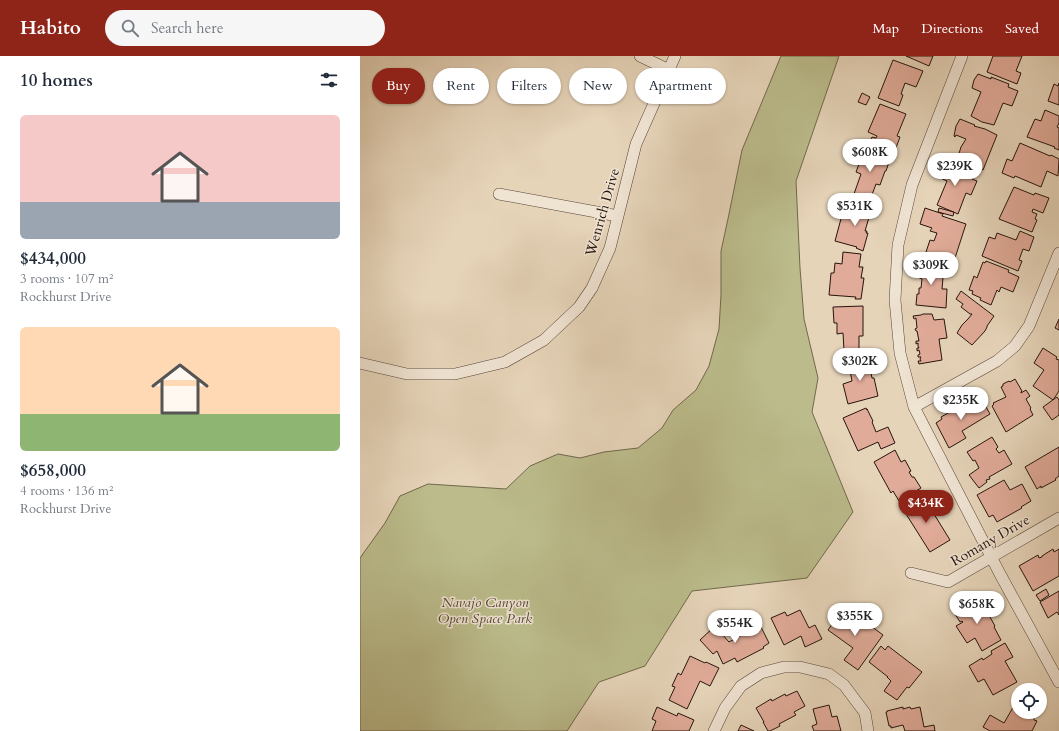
<!DOCTYPE html>
<meta charset="utf-8">
<style>
:root{--surface:#fff;--page:#f6f6f7;--text:#1f2937;--muted:#747a83;--accent:#8f2418}
body{margin:0;font-family:Cardo,serif;background:var(--page);color:var(--text);height:100vh;display:flex;flex-direction:column;font-size:15px;white-space:nowrap}
*{box-sizing:border-box;margin:0}
p{font-size:13px;color:var(--muted)}
.icon{flex:none;width:22px;height:22px;fill:none;stroke:currentColor;stroke-width:2;stroke-linecap:round;stroke-linejoin:round}
.map{position:relative;flex:1;overflow:hidden}
.drawer{display:flex;flex-direction:column;background:var(--surface);width:360px}
.drawer>*{flex:none}
.guide{position:absolute;left:12px;top:12px;width:380px;height:36px;display:flex;gap:8px}
.controls{position:absolute;left:651px;top:627px;display:grid;gap:8px}
.controls a{display:grid;place-items:center;width:36px;height:36px;border-radius:50%;background:var(--surface);box-shadow:0 1px 3px #0004;font-size:20px}
.price{position:absolute;translate:-50% -34px;padding:0 9px;border-radius:14px;background:#fff;color:#222;font-size:13px;line-height:26px;filter:drop-shadow(0 1px 2px #0008)}
.price::after{content:'';position:absolute;left:50%;top:24px;width:12px;height:9px;margin-left:-6px;background:inherit;clip-path:polygon(0 0,100% 0,50% 100%)}
.price.selected{background:var(--accent);color:#fff}
ul{padding:0;list-style:none}
li{display:grid;align-content:center;gap:8px;height:212px;padding:0 20px}
li span{display:grid;place-items:center;height:124px;border-radius:6px;color:#555}
li>.icon{margin-inline-start:auto}
span .icon{width:72px;height:72px;fill:#fffc;stroke-width:1}
li b{font-size:17px}
h2{display:flex;justify-content:space-between;align-items:center;height:48px;padding:0 20px;font-size:17px}
.tag{padding:0 14px;border-radius:18px;background:var(--surface);box-shadow:0 1px 3px #0004;font-size:14px;line-height:36px}
.tag.selected{background:var(--accent);color:#fff}
header{display:flex;align-items:center;gap:24px;box-sizing:border-box;height:56px;padding:0 20px;background:var(--accent);color:#fff}
header strong{font-size:19px}
nav{display:flex;gap:22px;margin-inline-start:auto;font-size:14px}
.search{width:280px;height:36px;background:var(--page);display:flex;align-items:center;gap:10px;box-sizing:border-box;padding:0 14px;border-radius:22px;color:var(--muted);font-size:15px}
main{display:flex;flex:1;min-height:0}
.map>svg:first-child{display:block}
.green{fill:#bbbb8b;stroke:#71684c}
.building{fill:#e1ab99;stroke:#27140d}
.lines{fill:none;stroke-linecap:round;stroke-linejoin:round}
.street-casing{stroke:#574438;stroke-width:12}
.street{stroke:#efe3d2;stroke-width:11}
.labels{text-anchor:middle;stroke-width:3;stroke-linejoin:round;paint-order:stroke}
.street-label{font-size:14px;fill:#27140d;stroke:#efe3d2}
.park-label{font-size:14px;font-style:italic;fill:#534633;stroke:#efe3d2}
</style>
<header>
<strong>Habito</strong>
<div class="search"><svg class="icon" aria-label="search" viewBox="0 0 24 24"><circle cx="10" cy="10" r="6"/><path d="M15 15l6 6"/></svg>Search here</div>
<nav><a>Map</a><a>Directions</a><a>Saved</a></nav>
</header>
<main>
<section class="drawer">
<h2>10 homes<svg class="icon" aria-label="filters" viewBox="0 0 24 24"><path d="M4 7h16M4 17h16"/><circle cx="9" cy="7" r="2"/><circle cx="15" cy="17" r="2"/></svg></h2>
<ul>
<li><span style="background:linear-gradient(#f6c9c9 70%,#9aa5b1 0)"><svg class="icon" aria-label="home" viewBox="0 0 24 24"><path d="M3 11l9-7 9 7M6 9v11h12V9"/></svg></span><div><b>$434,000</b><p>3 rooms · 107 m²</p><p>Rockhurst Drive</p></div></li>
<li><span style="background:linear-gradient(#ffd9b3 70%,#8fb573 0)"><svg class="icon" aria-label="home" viewBox="0 0 24 24"><path d="M3 11l9-7 9 7M6 9v11h12V9"/></svg></span><div><b>$658,000</b><p>4 rooms · 136 m²</p><p>Rockhurst Drive</p></div></li>
</ul>
</section>
<div class="map">
<svg width="699" height="675" viewBox="0 0 699 675">
<rect width="100%" height="100%" fill="#e6d4b9"/>
<filter id="stains"><feTurbulence type="fractalNoise" baseFrequency=".005" numOctaves="4"/><feColorMatrix values="0 0 0 0 .2 0 0 0 0 .09 0 0 0 0 .02 0 0 0 .5 -.17"/></filter>
<radialGradient id="worn" r=".72"><stop offset=".6" stop-color="#630" stop-opacity="0"/><stop offset="1" stop-color="#630" stop-opacity=".3"/></radialGradient>
<!-- green -->
<path class="green" d="M421 0H479L436 125 440 212 444 263 458 322 452 356 493 456 447 522 332 535 285 610 239 626 207 675H0V502L25 467 40 440 68 428 146 433 170 410 198 398 220 402 244 396 278 392 302 372 313 354 336 334 349 310 359 273 361 239V195L369 158 382 94Z"/>
<!-- building -->
<path class="building" d="M546 0H573L569 10Z
M633 0H662L656 15 661 17 657 28 627 16Z
M533 4 563 15 556 31 545 27 541 38 543 39 539 50 518 42Z
M618 18 631 23V21L649 28 648 31 658 35 652 50 643 47 634 69 622 66 611 60 621 36 612 32 614 24Z
M699 27V49L688 45 694 28 698 30Z
M502 37 510 41 506 49 498 46Z
M520 48 546 58 537 80 540 81 533 100 508 89 512 81 516 82 517 80 508 76Z
M685 54 699 60V67L697 71 699 72V94L694 92 695 91 667 81 675 63 681 65Z
M600 63 615 69 614 70 625 73 637 79 623 114 609 110 597 104 601 91 606 83 596 79 595 81 594 80 596 70Z
M660 87 690 100 691 99 699 103 698 120 687 115 681 131 655 120 654 122 642 117 647 103 652 105Z
M500 93 526 103V102L530 103 526 115H525L520 129 516 128 510 144 494 138 501 118 496 116 499 108 495 107Z
M582 106 614 118 612 123 617 125 611 139 606 137 598 158 577 149 587 125 576 120Z
M654 131 674 139 675 137 689 142 683 157 673 153 672 156 677 158 675 163 677 164 672 176 639 163Z
M494 146 512 151 505 175H507L506 177H508L503 195 496 192 497 191 475 185 482 159 489 161Z
M565 152 583 158 582 160 606 168 594 205 566 196 570 184 574 185 577 177 570 175 572 172 560 168Z
M579 152 594 156 593 160 578 156Z
M660 175 674 181 669 195 663 193 659 204 662 205 658 215 622 200 629 181 635 183 637 177 656 184Z
M483 196 501 198 499 211H503L501 222H504L501 243H495L496 241 469 239 471 217H474L475 207 482 208Z
M559 205 571 210 584 211 582 233H587L586 252 556 249 557 238H559V232H561L562 223 553 219Z
M626 205 649 214 648 216 659 221 653 236 641 231 639 236 637 234 631 249 620 244 621 242 612 238 613 235 609 234 614 220 617 222 623 206 625 207Z
M601 235 634 260 627 270V271L625 275 612 289 597 277 602 269 608 263 612 258H610L601 251 603 248 596 243Z
M503 250V280H499V293L484 294 483 277 477 278V267H474L473 251Z
M563 258H572L574 264 584 263 587 282 579 283 582 304 559 308 558 305H561L560 303 561 301H558V299L560 298 559 294 557 295V292H559L558 290V287L556 288V285H559L557 275H556L555 273 557 272 556 262 554 263 553 260 561 259Z
M699 263V274L695 272Z
M683 292 697 301 696 303 699 304V335L693 344 673 330 684 314 674 307Z
M503 300 506 313 510 312 512 322H514L518 340 488 348 483 328 492 325 488 304Z
M655 323 662 335 661 336V337L666 334 670 340 666 343 671 352 670 353 673 359 646 376 632 350 634 348 633 347 646 341 641 331 643 330V328L649 325 650 326Z
M697 341 699 344V359L692 364 683 351Z
M621 342 630 358 602 375 606 382 589 392 576 367 582 363 581 361 609 345 611 348Z
M506 352 507 354V353L513 365 512 366 516 376 528 371 535 387 521 393 518 386 498 395 483 362Z
M632 381 638 391 636 393 639 397 644 394 652 408 629 421 630 423 626 424 627 426 619 432 609 419 619 412 615 404 613 405 607 396Z
M699 391V420L695 423 696 424 681 432V430L677 433 665 411Z
M535 394 541 406 545 404 551 415 549 416 552 421H554L561 432 539 445 533 435 531 437 514 406Z
M644 424 650 434 662 428 671 445 661 451 662 452 637 466 633 459 629 461 617 439Z
M561 440 573 459 574 458 590 484 570 496 546 458 549 456 545 449Z
M693 493 694 496 699 493V520L673 535 659 510 678 499 679 502 682 501V500Z
M686 533 689 539 680 545 676 539Z
M699 535V559L697 556 688 562 680 546Z
M620 541 627 554H626L635 570 634 571 641 584 622 595 615 582 607 587 596 570 603 566 602 565 600 566 595 558 598 557 597 555Z
M485 550 497 559 494 564 504 571 507 567 523 579 498 614 484 604 493 592 468 574Z
M440 554 449 572 455 569 462 583 445 591 441 580 424 589 411 562 425 556 427 560Z
M400 569 409 587 403 591 404 592 377 606 375 602 363 608 357 595 353 598 340 584 355 570 369 586Z
M645 587 653 601 645 605 657 626 633 639 624 623 618 626 609 610 622 602 623 604 632 598 631 595Z
M521 590 525 594 528 590 562 616 549 632 547 631 537 644 524 635 531 625 527 621H528L509 606Z
M330 600 345 607 346 606 359 612 350 630 340 625 327 653 309 644 315 631 312 630 318 617 321 619Z
M437 635 445 650 434 656 436 659 419 668 420 670 410 675H408L403 666H404L396 652 411 643 412 645 425 638 426 640Z
M654 643H658V656H674V664L677 665 672 675H630L623 671 630 659 644 667 655 648Z
M469 649 472 661 477 660 481 675H454L452 670 457 668 453 653Z
M297 651 317 660 318 657 334 664 329 675H292L296 665 292 663Z
M543 651V653L550 651 551 653 560 651 564 671 574 669 575 675H545L543 669 531 672V670H529L526 656H527V655Z
M381 669 394 675H378Z"/>
<g class="lines">
<!-- street casing -->
<g class="street-casing">
<path id="street" d="M280 0 309 14
M602 0 552 129 538 189 535 244 540 297 554 351 640 518 699 626
M139 138 258 160
M0 307 47 318H95L145 306 184 284 219 251 232 232 250 192 276 88 315 0
M554 351 637 305 655 290 669 270 699 197
M551 517 588 526 699 462
M354 675 365 652 381 630 401 617 424 611H440L469 618 484 629 505 657 508 675"/>
</g>
<!-- street -->
<use href="#street" class="street"/>
</g>
<g class="labels">
<!-- street labels -->
<g class="street-label">
<text transform="translate(242 156) rotate(-74)" y="5">Wenrich Drive</text>
<text transform="translate(630 484) rotate(-30)" y="5">Romany Drive</text>
</g>
<!-- park labels -->
<g class="park-label">
<text x="125" y="551">Navajo Canyon<tspan x="125" dy="16">Open Space Park</tspan></text>
</g>
</g>
<rect width="100%" height="100%" filter="url(#stains)"/>
<rect width="100%" height="100%" fill="url(#worn)"/>
</svg>
<div class="controls">
<a><svg class="icon" aria-label="locate" viewBox="0 0 24 24"><circle cx="12" cy="12" r="6"/><path d="M12 2v4M12 18v4M2 12h4M18 12h4"/></svg></a>
</div>
<b class="price" style="left:510px;top:117px">$608K</b>
<b class="price" style="left:595px;top:131px">$239K</b>
<b class="price" style="left:495px;top:171px">$531K</b>
<b class="price" style="left:571px;top:230px">$309K</b>
<b class="price" style="left:500px;top:326px">$302K</b>
<b class="price" style="left:601px;top:365px">$235K</b>
<b class="price selected" style="left:566px;top:468px">$434K</b>
<b class="price" style="left:617px;top:569px">$658K</b>
<b class="price" style="left:495px;top:581px">$355K</b>
<b class="price" style="left:375px;top:588px">$554K</b>
<div class="guide">
<a class="tag selected">Buy</a>
<a class="tag">Rent</a>
<a class="tag">Filters</a>
<a class="tag">New</a>
<a class="tag">Apartment</a>
</div>
</div>
</main>
